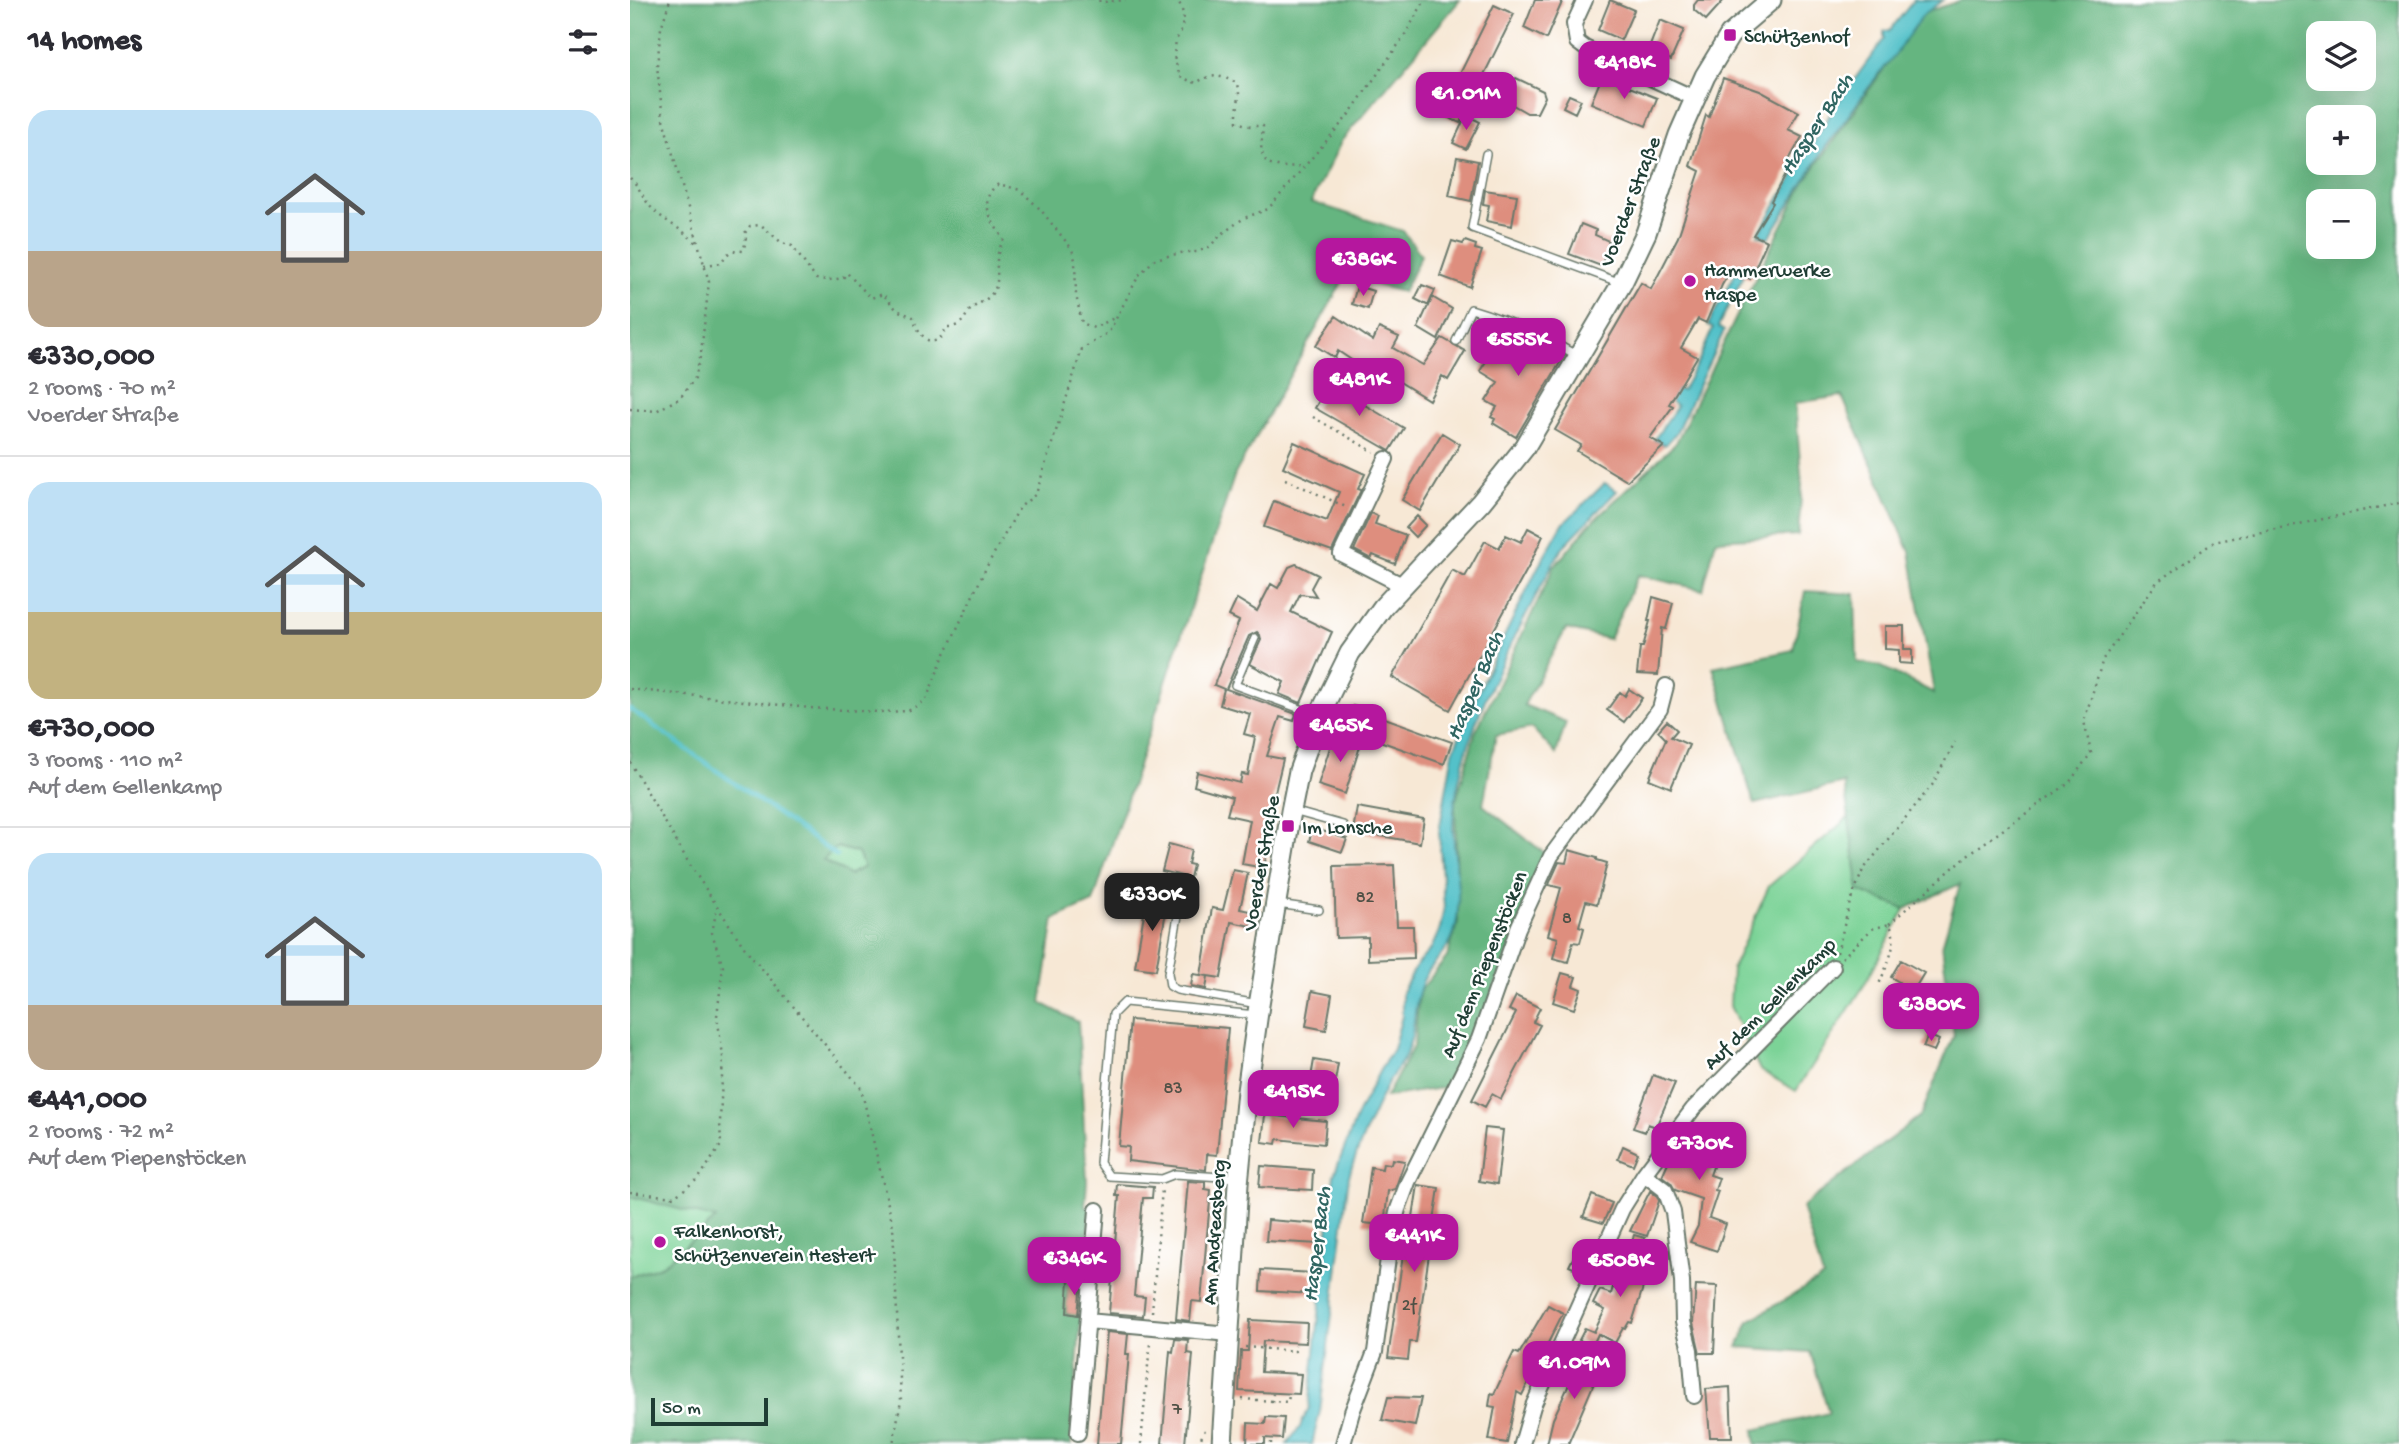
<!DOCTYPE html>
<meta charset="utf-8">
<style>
:root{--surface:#fff;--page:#f2f2f3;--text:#2b2b33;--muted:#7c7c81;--line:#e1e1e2;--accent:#b5179e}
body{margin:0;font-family:"Gochi Hand",sans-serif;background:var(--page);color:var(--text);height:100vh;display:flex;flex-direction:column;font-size:26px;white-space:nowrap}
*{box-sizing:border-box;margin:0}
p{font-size:23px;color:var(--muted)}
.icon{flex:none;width:38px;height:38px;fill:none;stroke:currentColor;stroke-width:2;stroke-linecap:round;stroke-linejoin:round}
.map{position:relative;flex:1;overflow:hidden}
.details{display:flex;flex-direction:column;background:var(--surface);width:630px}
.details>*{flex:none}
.controls{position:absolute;left:1676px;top:21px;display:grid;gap:14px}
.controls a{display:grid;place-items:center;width:70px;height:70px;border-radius:14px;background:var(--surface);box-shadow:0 7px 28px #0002;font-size:35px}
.scale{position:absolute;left:21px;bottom:18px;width:117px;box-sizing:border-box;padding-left:7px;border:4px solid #1f3d34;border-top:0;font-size:19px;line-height:24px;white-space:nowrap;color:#1f3d34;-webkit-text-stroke:5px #fff;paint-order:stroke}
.price{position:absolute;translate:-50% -60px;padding:0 16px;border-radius:14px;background:var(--accent);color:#fff;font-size:23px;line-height:46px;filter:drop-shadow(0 2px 4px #0008)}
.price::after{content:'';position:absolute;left:50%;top:42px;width:21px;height:16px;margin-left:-10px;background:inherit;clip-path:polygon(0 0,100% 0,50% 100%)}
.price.active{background:#222;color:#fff}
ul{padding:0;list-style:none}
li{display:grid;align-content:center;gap:14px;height:371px;padding:0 28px}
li+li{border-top:2px solid var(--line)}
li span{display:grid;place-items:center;height:217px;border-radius:21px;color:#555}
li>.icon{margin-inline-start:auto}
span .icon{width:126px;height:126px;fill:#fffc;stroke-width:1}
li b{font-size:30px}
h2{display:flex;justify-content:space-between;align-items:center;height:84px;padding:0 28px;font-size:30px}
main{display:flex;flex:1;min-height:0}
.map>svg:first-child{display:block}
.green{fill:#7cd397;stroke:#4e8866;stroke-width:2}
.forest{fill:#65b580;stroke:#42795a;stroke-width:2;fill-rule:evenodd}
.water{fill:#53c1c9;stroke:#397f7e;stroke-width:2}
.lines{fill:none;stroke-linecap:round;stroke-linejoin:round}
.stream{stroke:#53c1c9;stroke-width:4.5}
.building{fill:#de8e7e}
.lane-casing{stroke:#6b796c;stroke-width:10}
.street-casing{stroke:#6b796c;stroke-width:18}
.secondary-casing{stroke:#6b796c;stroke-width:23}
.path{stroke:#6b796c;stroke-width:2.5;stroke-dasharray:2 5;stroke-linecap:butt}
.lane{stroke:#fff;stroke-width:7}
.street{stroke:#fff;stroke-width:14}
.secondary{stroke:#fff;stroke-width:19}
.poi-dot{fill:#b5179e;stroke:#fff;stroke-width:2.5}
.labels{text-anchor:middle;stroke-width:5;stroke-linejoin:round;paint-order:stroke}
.number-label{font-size:18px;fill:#4f5146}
.poi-label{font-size:21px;fill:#1f3d34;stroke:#fff;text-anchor:start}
.street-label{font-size:21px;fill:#1f3d34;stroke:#fff}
.water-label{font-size:23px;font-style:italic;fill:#2f6561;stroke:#fff}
</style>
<main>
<section class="details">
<h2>14 homes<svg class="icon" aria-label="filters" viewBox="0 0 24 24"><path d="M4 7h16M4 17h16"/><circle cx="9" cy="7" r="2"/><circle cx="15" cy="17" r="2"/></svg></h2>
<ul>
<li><span style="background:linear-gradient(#bfe0f5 65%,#b9a48a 0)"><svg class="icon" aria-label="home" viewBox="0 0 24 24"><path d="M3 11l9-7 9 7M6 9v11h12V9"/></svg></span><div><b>€330,000</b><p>2 rooms · 70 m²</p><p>Voerder Straße</p></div></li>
<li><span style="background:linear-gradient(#bfe0f5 60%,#c2b280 0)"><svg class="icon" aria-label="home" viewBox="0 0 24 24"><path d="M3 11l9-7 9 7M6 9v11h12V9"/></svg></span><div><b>€730,000</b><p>3 rooms · 110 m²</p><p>Auf dem Gellenkamp</p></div></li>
<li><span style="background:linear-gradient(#bfe0f5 70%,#b9a48a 0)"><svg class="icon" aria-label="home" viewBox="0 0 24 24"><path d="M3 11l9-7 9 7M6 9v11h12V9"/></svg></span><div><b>€441,000</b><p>2 rooms · 72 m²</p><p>Auf dem Piepenstöcken</p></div></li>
</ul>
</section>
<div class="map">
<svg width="1769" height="1444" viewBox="0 0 1769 1444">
<rect width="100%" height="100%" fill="#fff"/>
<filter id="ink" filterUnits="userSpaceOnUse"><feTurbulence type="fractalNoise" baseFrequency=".0143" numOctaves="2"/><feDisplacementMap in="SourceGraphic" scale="14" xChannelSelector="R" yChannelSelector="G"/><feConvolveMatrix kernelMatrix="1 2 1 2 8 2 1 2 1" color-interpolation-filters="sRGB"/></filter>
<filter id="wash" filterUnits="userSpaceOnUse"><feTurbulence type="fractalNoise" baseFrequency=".00686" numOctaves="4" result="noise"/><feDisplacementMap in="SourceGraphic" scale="28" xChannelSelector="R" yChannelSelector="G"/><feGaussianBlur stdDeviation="1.57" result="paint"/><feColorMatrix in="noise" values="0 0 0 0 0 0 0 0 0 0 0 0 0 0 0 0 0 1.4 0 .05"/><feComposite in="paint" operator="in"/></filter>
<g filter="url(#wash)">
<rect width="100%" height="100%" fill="#f7e8d5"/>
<!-- green -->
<path class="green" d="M1219 817 1229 891 1275 909 1233 987 1166 1091 1130 1070 1100 1006 1102 969 1139 886Z
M207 847 228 853 234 867 219 875 193 860Z
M0 1196 87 1219 33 1265 0 1277Z"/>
<!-- forest -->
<path class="forest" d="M0 0H830L712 140 681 202 773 231 791 255 773 292 715 277 605 474 463 902 424 919 411 1003 448 1022 457 1181 455 1207 460 1208 454 1280 438 1279 436 1314 451 1315 441 1444H0V1277L33 1265 86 1219 0 1196ZM207 847 228 853 234 867 219 875 193 860Z
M1332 0H1769V1444H1126L1124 1430 1199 1413 1180 1352 1108 1347 1119 1321 1193 1277 1172 1207 1291 1115 1324 1035 1312 946 1330 884 1275 909 1229 891 1214 783 1124 804 1083 667 1163 650 1175 591 1225 594 1227 662 1250 666 1304 693 1280 552 1212 396 1165 403 1172 485 1168 535 1086 540 1073 590 1008 575 979 639 936 629 894 705 936 722 926 754 902 728 866 735 853 805 917 855 844 1039 817 1087 756 1097 784 1045 789 992 817 957 828 922 825 804 845 733 924 567 958 526 1046 443 1113 303 1173 184 1293 13ZM1689 33H1734V79H1689ZM1689 117H1734V163H1689ZM1689 201H1734V247H1689Z"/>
<!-- water -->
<path class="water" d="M1284 0H1313L1293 15 1264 56 1244 80 1193 151 1139 238 1128 235 1205 106 1254 39V31L1260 30Z
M1106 272 1114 275 1088 327 1094 331 1046 433 1035 445 1024 440 1047 406 1033 397 1039 385 1052 391 1069 360 1083 328 1078 325Z
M975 483 987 491 933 547 921 567C883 641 837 719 825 802 818 843 834 885 826 925 821 951 804 959 794 979 781 1003 788 1031 775 1056 771 1065 763 1073 758 1083 743 1113 729 1144 719 1176L690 1411 682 1444H657L670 1427 679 1408 704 1175 728 1113 750 1070 763 1049 772 1016V992L788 963 801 949 810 929 814 907 809 832 823 751 857 672 907 569 932 525Z"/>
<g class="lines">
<!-- stream -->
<path class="stream" d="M0 709 207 856"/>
</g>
<g id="blocks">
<!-- building -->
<path class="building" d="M905 0H933L916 39 894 28Z
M980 0 1004 10 991 40 968 30Z
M1068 0H1094L1076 20 1064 10V5Z
M864 5 884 14 830 123 810 114Z
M1030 20 1054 30 1041 60 1018 51Z
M972 76 1027 98 1016 126 961 103Z
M886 78 913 91 915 97 907 113H897L878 102 883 90 882 84Z
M1093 78 1130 91 1169 112 1158 130 1172 137 1159 160 1162 162 1141 201 1143 203 1123 235 1137 241 1120 279 1102 268 1092 285 1076 323 1068 319 1051 348 1067 357 1039 404 1043 406 1020 438 1034 446 997 481 947 451 951 445 925 430 1011 283 1021 289 1048 237 1070 171 1060 166 1076 115 1079 117Z
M939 95 951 100 945 113 933 107Z
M836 115 850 122 836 149 823 143Z
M827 157 848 161 841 201 819 196Z
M855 190 887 195 882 226 856 221 859 205 853 204Z
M951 224 966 230 965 235 981 242 971 266 939 254Z
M822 241 833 244 835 241 846 245 845 249 852 251 840 287 810 276Z
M792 285 805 290 799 306 785 299Z
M727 286 743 291 738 309 722 304Z
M802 297 822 309 808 340 788 328Z
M706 316 743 341 749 328 769 337 763 348 793 365 812 338 835 351 818 380 812 376 799 400 744 366 741 373 708 351 705 358 686 346Z
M877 328 934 356 886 437 863 423 865 419 861 417 867 407 856 401 868 382 850 371Z
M699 384 774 428 760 451 685 408Z
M812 433 830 444 790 511 772 500Z
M664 442 735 474 728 489 731 490 702 551 634 527 644 501 697 521 709 492 653 467Z
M741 513 748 516 745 524 776 535 765 564 743 555 741 559 724 550Z
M787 516 796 525 785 537 776 528Z
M898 528 913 536 899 566 820 710 762 677 822 570 835 577 855 541 869 548 876 535 891 542Z
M666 564 688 575 681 588 686 596 670 594 661 612 702 632 671 703 649 694 654 682 620 664 631 640 630 635 627 632 619 636 596 689 666 714 664 721 650 717 637 756 653 759 634 838 639 839 634 868 612 864 620 820 597 815 602 797 564 786 567 772 610 783 612 774 618 775 625 737 614 734 620 714 590 705 594 689 584 685 609 621 599 616 607 599 627 611 641 584 648 588 659 567Z
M1023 597 1043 603 1036 629 1032 628 1028 675 1007 674 1010 647H1013L1020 621H1018Z
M1255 626H1274V649H1282V664L1269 663V650L1255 649Z
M999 689 1012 698 994 722 977 710 990 692 995 696Z
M723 706 750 714 749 716 822 742 814 764 744 739 745 734 742 731 718 722Z
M1037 721 1047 730 1041 737 1059 745 1041 788 1019 779 1036 739 1028 731Z
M715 734 732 740 715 794 688 785 703 738 712 741Z
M727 807 794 819 790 843 723 831Z
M683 828 717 839 712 852 679 841Z
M539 844 561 850 558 864 563 865 560 878 532 871Z
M939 850 967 858V860L977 863 967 904 956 901 949 926 954 928 950 943 943 942 938 962 923 958 928 938 918 935 931 888 919 885 920 882 929 862 936 863Z
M764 865 767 926H783L784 958 738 960V937L706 938 704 866Z
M603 870 618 873 610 909 624 912 621 926 601 922 591 978 571 975 582 908 593 910Z
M517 896 538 899 526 970 505 967Z
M1271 960 1294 973 1277 1001 1262 993 1269 982 1261 977Z
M932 973 946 977 943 986 951 989 944 1009 923 1002Z
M563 974 578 976 576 989 561 986Z
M682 991 702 995 696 1030 676 1026Z
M886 996 910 1008 903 1022 910 1025 871 1099 862 1094 855 1107 842 1100 886 1013 879 1010Z
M500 1020 598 1028 587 1155 577 1154 576 1170 498 1161 499 1147 489 1146Z
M1298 1035 1309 1040 1304 1051 1293 1047Z
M684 1060 708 1064 702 1099 678 1095Z
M1023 1075 1045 1083 1026 1127 1018 1124 1015 1132 1003 1128Z
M635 1115 696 1121 694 1144 647 1139 646 1144 632 1142Z
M1076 1127 1095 1135 1080 1175 1089 1178 1085 1190 1088 1191 1079 1218 1096 1224 1087 1251 1060 1242 1068 1226 1071 1199 1045 1190 1041 1183 1032 1176 1043 1151 1054 1136 1070 1143Z
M855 1128 873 1130 867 1184 849 1181Z
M993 1146 1008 1153 1003 1165 988 1159Z
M762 1159 775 1161 765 1189 758 1191 754 1225 733 1223 741 1167 752 1169 753 1163 761 1164Z
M631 1166 683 1170 682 1190 629 1187Z
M558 1181 575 1182V1189L581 1190 571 1302 562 1301 560 1321 546 1319Z
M487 1184 523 1187 522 1198H513L504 1296 515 1297 513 1316 479 1313 489 1196H486Z
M788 1185 809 1188 786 1342H780L778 1360 758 1358 776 1235 780 1236Z
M1020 1191 1027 1196 1029 1201 1017 1236 1000 1231Z
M962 1195 982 1203 973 1223 953 1217Z
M638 1220 690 1224 689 1244 636 1241Z
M1004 1235 1015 1238 1007 1265 1019 1268 1002 1323 999 1322 995 1329 993 1328 985 1343 968 1334 962 1347 949 1340 955 1328 964 1332 975 1310 963 1304 970 1290 981 1294 983 1287 987 1289Z
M952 1240 965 1244 952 1272 939 1266Z
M631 1270 683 1273 682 1294 630 1291Z
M439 1279 451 1280 448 1315 437 1313Z
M1066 1285 1087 1286 1084 1353H1070L1063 1323Z
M918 1305 933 1313 892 1395 887 1392 877 1443 859 1440 865 1407 859 1406 861 1393 864 1394 884 1352 889 1354Z
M620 1320 677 1323 676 1343 633 1341 631 1372 671 1374 669 1394 609 1391 611 1351H618Z
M477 1332 498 1334 496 1354H499L491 1444H467Z
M545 1339 558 1340 557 1353 563 1354 555 1444H532L540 1351 543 1352Z
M953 1354 973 1364 965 1375 967 1376 938 1444H917L923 1419Z
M1100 1387 1102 1437H1080L1076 1389Z
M758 1397 791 1398 785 1426 752 1420Z
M636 1417 654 1418 652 1439 635 1438V1444H617L618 1423 635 1424Z"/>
</g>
</g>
<g filter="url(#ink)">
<use href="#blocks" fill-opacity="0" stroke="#6b796c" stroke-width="2"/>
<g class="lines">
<!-- lane casing -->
<g class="lane-casing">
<path id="lane" d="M856 154 842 228 991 283
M826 341 841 309C878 320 912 335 946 355
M625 638 605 685 679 712 689 713
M690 719 739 736
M663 811 713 825
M648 904 689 910
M549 910 538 973 540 986 547 990 628 1004
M607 1178 545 1174 532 1179 479 1176 470 1163 483 1014 495 1002 626 1015"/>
</g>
<!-- street casing -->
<g class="street-casing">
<path id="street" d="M955 0 944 24 947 42 955 48 1064 98
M756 459 711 554 772 585
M1014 1174 1035 1190 1043 1212 1052 1281 1053 1322 1060 1350 1064 1396
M458 1321 599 1334
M448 1433 467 1210
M713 1444 722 1412 745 1352 761 1237 768 1209 778 1182 849 1039 888 928 921 856 1030 709 1036 686
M892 1444 903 1406 992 1209 1014 1174 1063 1109 1203 967"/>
</g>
<!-- secondary casing -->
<g class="secondary-casing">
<path id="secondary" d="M592 1444 608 1184 617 1091 629 1005 661 811 669 771 688 718 720 653 753 607 851 502 895 447 992 283 1016 233 1049 135 1075 76 1100 35 1141 0"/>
</g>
<!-- path -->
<path class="path" d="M469 0 470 2 496 0
M544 0 549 2 554 16 551 31 546 40 544 56 550 77 566 83C581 73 592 75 608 84 611 97 606 108 607 122L620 126H633L631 151 637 163 651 167 673 166
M0 178C9 186 12 196 19 205 32 221 52 228 66 243
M74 265 91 263C97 253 100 250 113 251L116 241 115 233 120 226 131 225 152 243 162 246 186 279 199 280 213 278 217 273 241 298 253 294 267 310 283 317C286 327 297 351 311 337 313 334 315 330 317 327 330 327 332 322 338 313 342 305 357 302 363 292 370 282 366 271 367 260 367 253 371 245 374 239 362 223 346 198 369 184L390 190 410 209 442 249 445 260 446 295 452 323 464 328 484 318
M0 409 26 411 50 398 65 378 71 353 79 282 33 119 27 66 31 28 40 0
M683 417 744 452
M655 479 716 507
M0 689 180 708 249 712 278 711 296 700 312 660 357 566 390 507 406 494 452 349 479 332 509 275 525 259 555 252H567L579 247 593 233 614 218 638 209 717 117 773 38 795 0
M0 762 60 865 114 947 231 1088 263 1226 271 1401 263 1444
M1259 924 1340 853 1439 783 1461 753 1454 721 1473 659 1527 582 1584 542 1769 503
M1207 953 1220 902 1233 870 1303 784 1325 742
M1212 958 1242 929 1259 924C1271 942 1255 968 1248 987
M0 1192 44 1197 69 1178 91 1145 90 1122 93 1055 87 1016 93 967 82 933 87 907
M522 1312 532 1189
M615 1347 665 1351V1345
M612 1399 658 1402 659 1395
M642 1402 643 1394
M511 1444 520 1343
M568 1444 575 1430
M641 1444V1441"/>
<!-- lane -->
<use href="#lane" class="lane"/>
<!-- street -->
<use href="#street" class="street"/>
<!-- secondary -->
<use href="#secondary" class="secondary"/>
</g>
</g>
<!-- markers -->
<g class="poi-dot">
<rect x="1093" y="28" width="14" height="14" rx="3.5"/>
<circle cx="1060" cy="281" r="7"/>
<rect x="651" y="819" width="14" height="14" rx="3.5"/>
<circle cx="30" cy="1242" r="7"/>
</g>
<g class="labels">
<!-- number labels -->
<g class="number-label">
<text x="735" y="902">82</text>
<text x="937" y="923">8</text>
<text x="543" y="1093">83</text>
<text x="779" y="1310">2f</text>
<text x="547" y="1414">7</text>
</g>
<!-- poi labels -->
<g class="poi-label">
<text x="1114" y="42">Schützenhof</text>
<text x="1074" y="276">Hammerwerke<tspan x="1074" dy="24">Haspe</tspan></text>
<text x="672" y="833">Im Lonsche</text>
<text x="44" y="1237">Falkenhorst,<tspan x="44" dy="24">Schützenverein Hestert</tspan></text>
</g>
<!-- street labels -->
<g class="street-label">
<text transform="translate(999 201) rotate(-69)" y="7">Voerder Straße</text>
<text transform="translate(630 863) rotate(-80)" y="7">Voerder Straße</text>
<text transform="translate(853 964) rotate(-68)" y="7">Auf dem Piepenstöcken</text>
<text transform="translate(1139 1003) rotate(-45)" y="7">Auf dem Gellenkamp</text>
<text transform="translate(583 1232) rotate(-86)" y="7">Am Andreasberg</text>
</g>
<!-- water labels -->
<g class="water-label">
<text transform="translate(1185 123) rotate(-57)" y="8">Hasper Bach</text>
<text transform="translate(843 685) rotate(-67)" y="8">Hasper Bach</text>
<text transform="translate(685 1244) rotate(-83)" y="8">Hasper Bach</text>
</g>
</g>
</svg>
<div class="controls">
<a><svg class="icon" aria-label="layers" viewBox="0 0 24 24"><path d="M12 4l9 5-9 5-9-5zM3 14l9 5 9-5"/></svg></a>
<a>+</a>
<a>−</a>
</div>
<div class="scale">50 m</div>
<b class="price" style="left:994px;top:101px">€418K</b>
<b class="price" style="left:836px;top:132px">€1.01M</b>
<b class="price" style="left:733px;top:298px">€386K</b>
<b class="price" style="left:888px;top:378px">€555K</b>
<b class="price" style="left:729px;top:418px">€481K</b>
<b class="price" style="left:710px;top:764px">€465K</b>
<b class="price active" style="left:522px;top:933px">€330K</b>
<b class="price" style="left:1301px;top:1043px">€380K</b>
<b class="price" style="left:663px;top:1130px">€415K</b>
<b class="price" style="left:1069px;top:1182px">€730K</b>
<b class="price" style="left:784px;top:1274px">€441K</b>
<b class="price" style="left:444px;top:1297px">€346K</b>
<b class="price" style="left:990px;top:1299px">€508K</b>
<b class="price" style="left:944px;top:1401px">€1.09M</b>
</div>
</main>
